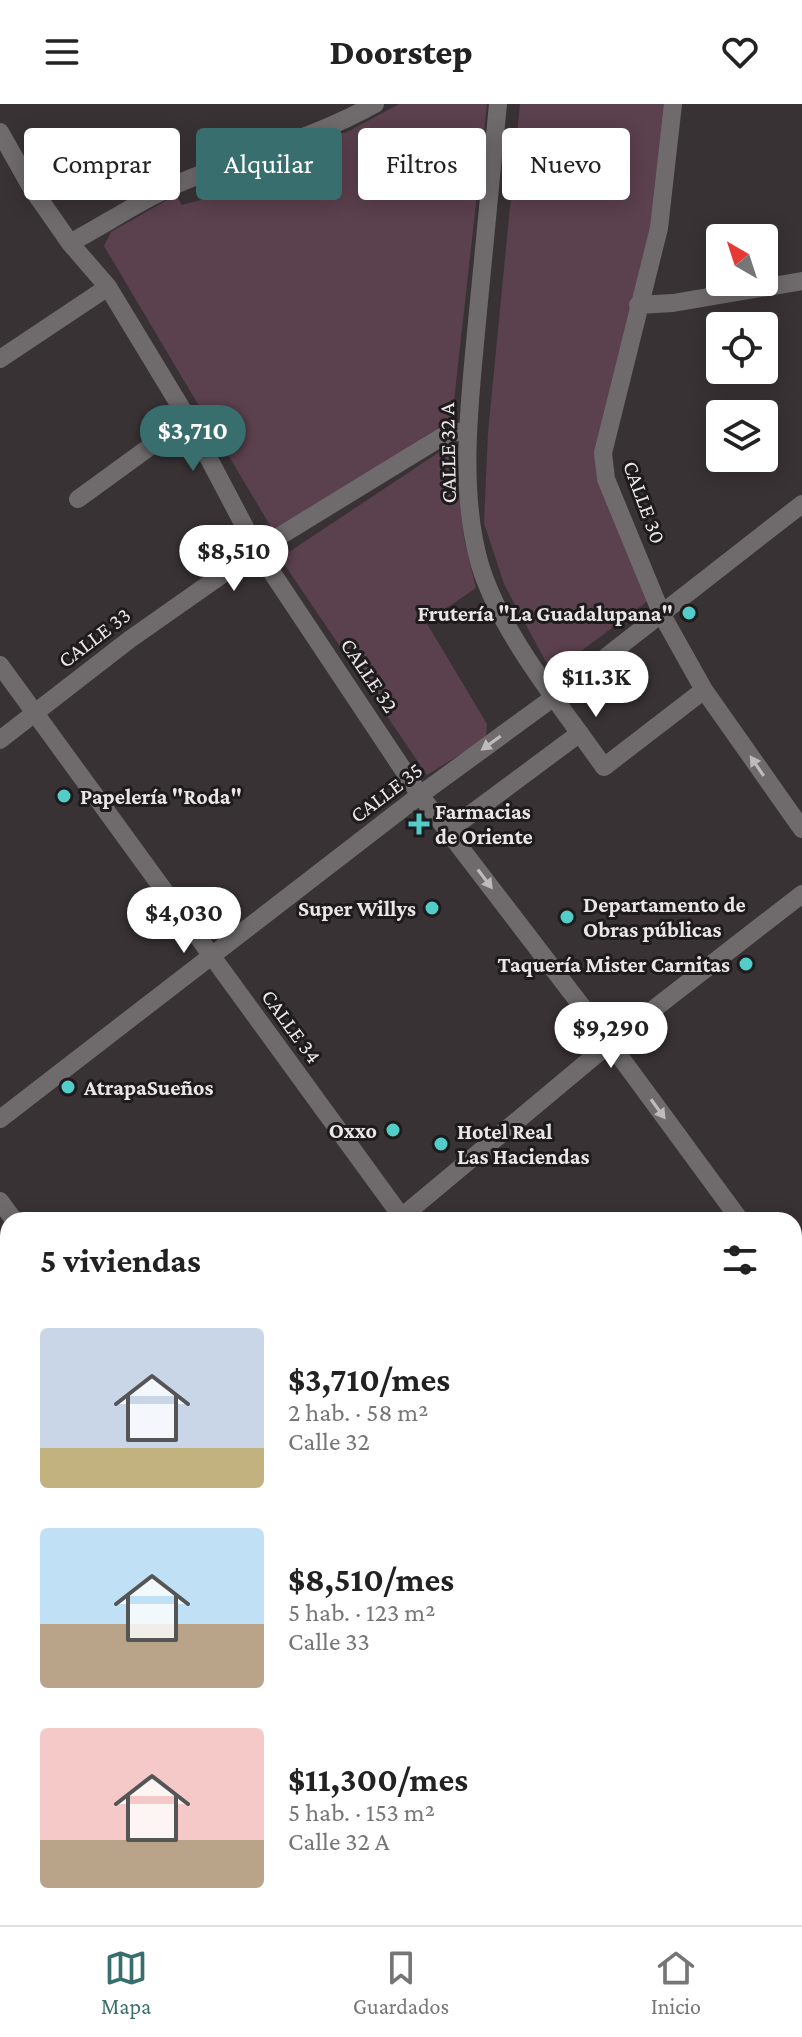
<!DOCTYPE html>
<html lang="es">
<meta charset="utf-8">
<style>
:root{--surface:#fff;--page:#f6f6f6;--text:#222;--muted:#767676;--line:#e0e0e0;--accent:#386f6e}
body{margin:0;font-family:"Crimson Pro",serif;background:var(--page);color:var(--text);height:100vh;display:flex;flex-direction:column;font-size:30px;white-space:nowrap}
*{box-sizing:border-box;margin:0}
p{font-size:26px;color:var(--muted)}
.icon{flex:none;width:44px;height:44px;fill:none;stroke:currentColor;stroke-width:2;stroke-linecap:round;stroke-linejoin:round}
.map{position:relative;flex:1;overflow:hidden}
.drawer{position:absolute;left:0px;top:1108px;width:802px;height:714px;display:flex;flex-direction:column;background:var(--surface);border-radius:24px 24px 0 0;box-shadow:0 4px 20px #0003}
.drawer>*{flex:none}
.top-card{position:absolute;left:24px;top:24px;width:754px;height:72px;display:flex;gap:16px}
.needle{width:52px;rotate:321deg}
.fabs{position:absolute;left:706px;top:120px;display:grid;gap:16px}
.fabs a{display:grid;place-items:center;width:72px;height:72px;border-radius:8px;background:var(--surface);box-shadow:0 4px 20px #0003;font-size:40px}
.price{position:absolute;translate:-50% -68px;padding:0 18px;border-radius:28px;background:#fff;color:#222;font-size:26px;line-height:52px;filter:drop-shadow(0 2px 4px #0008)}
.price::after{content:'';position:absolute;left:50%;top:48px;width:24px;height:18px;margin-left:-12px;background:inherit;clip-path:polygon(0 0,100% 0,50% 100%)}
.price.on{background:var(--accent);color:#fff}
ul{padding:0;list-style:none}
li{display:flex;align-items:center;gap:24px;height:200px;padding:0 40px}
li span{display:grid;place-items:center;flex:none;width:224px;height:160px;border-radius:8px;color:#555}
li>.icon{margin-inline-start:auto}
span .icon{width:96px;height:96px;fill:#fffc;stroke-width:1}
li b{font-size:34px}
h2{display:flex;justify-content:space-between;align-items:center;height:96px;padding:0 40px;font-size:34px}
.pill{padding:0 28px;border-radius:8px;background:var(--surface);box-shadow:0 4px 20px #0003;font-size:28px;line-height:72px}
.pill.on{background:var(--accent);color:#fff}
header{display:flex;justify-content:space-between;align-items:center;height:104px;padding:0 40px;background:var(--surface);font-size:36px;font-weight:800}
.tab-bar{display:flex;justify-content:space-around;align-items:center;height:112px;border-top:2px solid var(--line);background:var(--surface);font-size:22px;color:var(--muted)}
.tab-bar a{display:grid;justify-items:center;gap:4px}
.tab-bar .on{color:var(--accent)}
.map>svg:first-child{display:block}
.green{fill:#5b404d}
.lines{fill:none;stroke-linecap:round;stroke-linejoin:round}
.minor{stroke:#6f6b6d;stroke-width:18}
.major{stroke:#a8a0a4;stroke-width:20}
.oneway{fill:#bfbabc}
.poi-dot{fill:#53cdca;stroke:#1e1b1c;stroke-width:3}
.labels{text-anchor:middle;stroke-width:6;stroke-linejoin:round;paint-order:stroke}
.street-label{font-size:22px;fill:#eae5e7;stroke:#1e1b1c}
.poi-label{font-size:22px;font-weight:bold;fill:#eae5e7;stroke:#1e1b1c;text-anchor:start}
</style>
<header><svg class="icon" aria-label="menu" viewBox="0 0 24 24"><path d="M4 6h16M4 12h16M4 18h16"/></svg>Doorstep<svg class="icon" aria-label="heart" viewBox="0 0 24 24"><path d="M12 20l-8-8c-3-5 5-10 8-4 3-6 11-1 8 4z"/></svg></header>
<div class="map">
<svg width="802" height="1821" viewBox="0 0 802 1821">
<rect width="100%" height="100%" fill="#393235"/>
<!-- green -->
<path class="green" d="M399 0H487L452 315 274 428 104 142 111 128 176 91 182 101 208 94 206 79 349 27Z
M520 0H667L654 135 598 345 649 496 552 569 504 480 484 419 488 329Z
M450 341 463 345 461 390 464 435 476 484 426 518 487 620 486 634 427 671 280 454Z"/>
<g class="lines">
<!-- minor -->
<path class="minor" d="M498 0C491 73 484 146 477 218 470 295 458 385 480 461 501 530 562 603 604 663L704 586
M673 0 659 124 603 349 606 375 662 511 704 586 802 725
M0 28 31 83 70 139 108 183 188 315 257 446 420 691 610 939 740 1116
M70 139C111 117 150 90 194 73 255 49 318 32 375 0
M638 201 673 199 802 177
M0 255 108 183
M78 395 188 315
M0 561 404 1116
M0 636 129 536 257 446 448 329 467 327
M448 727 580 629
M0 1015 420 691 561 588 802 400
M0 1097 14 1116
M398 1116 610 939 802 790
M0 1450 8 1443
M0 1655 8 1664
M794 1655 802 1666
M0 1792 8 1801
M141 1814 147 1821
M616 1814 622 1821"/>
<!-- major -->
<path class="major" d="M794 1189 802 1182
M794 1610 802 1604
M15 1821 24 1814
M529 1821 538 1814"/>
</g>
<!-- one-way arrows -->
<defs><path id="oneway-solid" d="M-6-.8H1V-3.2L6.5 0L1 3.2V.8H-6Z" transform="scale(2)"/></defs>
<g class="oneway">
<use href="#oneway-solid" transform="translate(491 639) rotate(144)"/>
<use href="#oneway-solid" transform="translate(757 662) rotate(-124)"/>
<use href="#oneway-solid" transform="translate(485 775) rotate(53)"/>
<use href="#oneway-solid" transform="translate(658 1005) rotate(54)"/>
</g>
<!-- markers -->
<g class="poi-dot">
<circle cx="689" cy="509" r="8"/>
<circle cx="64" cy="692" r="8"/>
<path d="M415 708h8v8h8v8h-8v8h-8v-8h-8v-8h8z"/>
<circle cx="432" cy="804" r="8"/>
<circle cx="567" cy="813" r="8"/>
<circle cx="746" cy="860" r="8"/>
<circle cx="68" cy="983" r="8"/>
<circle cx="393" cy="1026" r="8"/>
<circle cx="441" cy="1040" r="8"/>
</g>
<g class="labels">
<!-- street labels -->
<g class="street-label">
<text transform="translate(447 349) rotate(-91)" y="8">CALLE 32 A</text>
<text transform="translate(645 398) rotate(70)" y="8">CALLE 30</text>
<text transform="translate(94 533) rotate(-37)" y="8">CALLE 33</text>
<text transform="translate(370 571) rotate(56)" y="8">CALLE 32</text>
<text transform="translate(386 688) rotate(-37)" y="8">CALLE 35</text>
<text transform="translate(292 922) rotate(54)" y="8">CALLE 34</text>
</g>
<!-- poi labels -->
<g class="poi-label">
<text x="673" y="517" text-anchor="end">Frutería "La Guadalupana"</text>
<text x="80" y="700">Papelería "Roda"</text>
<text x="435" y="715">Farmacias<tspan x="435" dy="25">de Oriente</tspan></text>
<text x="583" y="808">Departamento de<tspan x="583" dy="25">Obras públicas</tspan></text>
<text x="416" y="812" text-anchor="end">Super Willys</text>
<text x="730" y="868" text-anchor="end">Taquería Mister Carnitas</text>
<text x="84" y="991">AtrapaSueños</text>
<text x="377" y="1034" text-anchor="end">Oxxo</text>
<text x="457" y="1035">Hotel Real<tspan x="457" dy="25">Las Haciendas</tspan></text>
</g>
</g>
</svg>
<div class="fabs">
<a><svg class="needle" viewBox="-14 -14 28 28"><path d="M0-13l5 13h-10z" fill="#e53935"/><path d="M0 13l5-13h-10z" fill="#767676"/></svg></a>
<a><svg class="icon" aria-label="locate" viewBox="0 0 24 24"><circle cx="12" cy="12" r="6"/><path d="M12 2v4M12 18v4M2 12h4M18 12h4"/></svg></a>
<a><svg class="icon" aria-label="layers" viewBox="0 0 24 24"><path d="M12 4l9 5-9 5-9-5zM3 14l9 5 9-5"/></svg></a>
</div>
<b class="price on" style="left:193px;top:369px">$3,710</b>
<b class="price" style="left:234px;top:489px">$8,510</b>
<b class="price" style="left:596px;top:615px">$11.3K</b>
<b class="price" style="left:184px;top:851px">$4,030</b>
<b class="price" style="left:611px;top:966px">$9,290</b>
<div class="top-card">
<a class="pill">Comprar</a>
<a class="pill on">Alquilar</a>
<a class="pill">Filtros</a>
<a class="pill">Nuevo</a>
</div>
<section class="drawer">
<h2>5 viviendas<svg class="icon" aria-label="filters" viewBox="0 0 24 24"><path d="M4 7h16M4 17h16"/><circle cx="9" cy="7" r="2"/><circle cx="15" cy="17" r="2"/></svg></h2>
<ul>
<li><span style="background:linear-gradient(#c9d6e8 75%,#c2b280 0)"><svg class="icon" aria-label="home" viewBox="0 0 24 24"><path d="M3 11l9-7 9 7M6 9v11h12V9"/></svg></span><div><b>$3,710/mes</b><p>2 hab. · 58 m²</p><p>Calle 32</p></div></li>
<li><span style="background:linear-gradient(#bfe0f5 60%,#b9a48a 0)"><svg class="icon" aria-label="home" viewBox="0 0 24 24"><path d="M3 11l9-7 9 7M6 9v11h12V9"/></svg></span><div><b>$8,510/mes</b><p>5 hab. · 123 m²</p><p>Calle 33</p></div></li>
<li><span style="background:linear-gradient(#f6c9c9 70%,#b9a48a 0)"><svg class="icon" aria-label="home" viewBox="0 0 24 24"><path d="M3 11l9-7 9 7M6 9v11h12V9"/></svg></span><div><b>$11,300/mes</b><p>5 hab. · 153 m²</p><p>Calle 32 A</p></div></li>
</ul>
</section>
</div>
<nav class="tab-bar">
<a class="on"><svg class="icon" aria-label="map" viewBox="0 0 24 24"><path d="M3 6l6-2 6 2 6-2v14l-6 2-6-2-6 2zM9 4v14M15 6v14"/></svg>Mapa</a>
<a><svg class="icon" aria-label="saved" viewBox="0 0 24 24"><path d="M7 4h10v16l-5-4-5 4z"/></svg>Guardados</a>
<a><svg class="icon" aria-label="home" viewBox="0 0 24 24"><path d="M3 11l9-7 9 7M6 9v11h12V9"/></svg>Inicio</a>
</nav>
